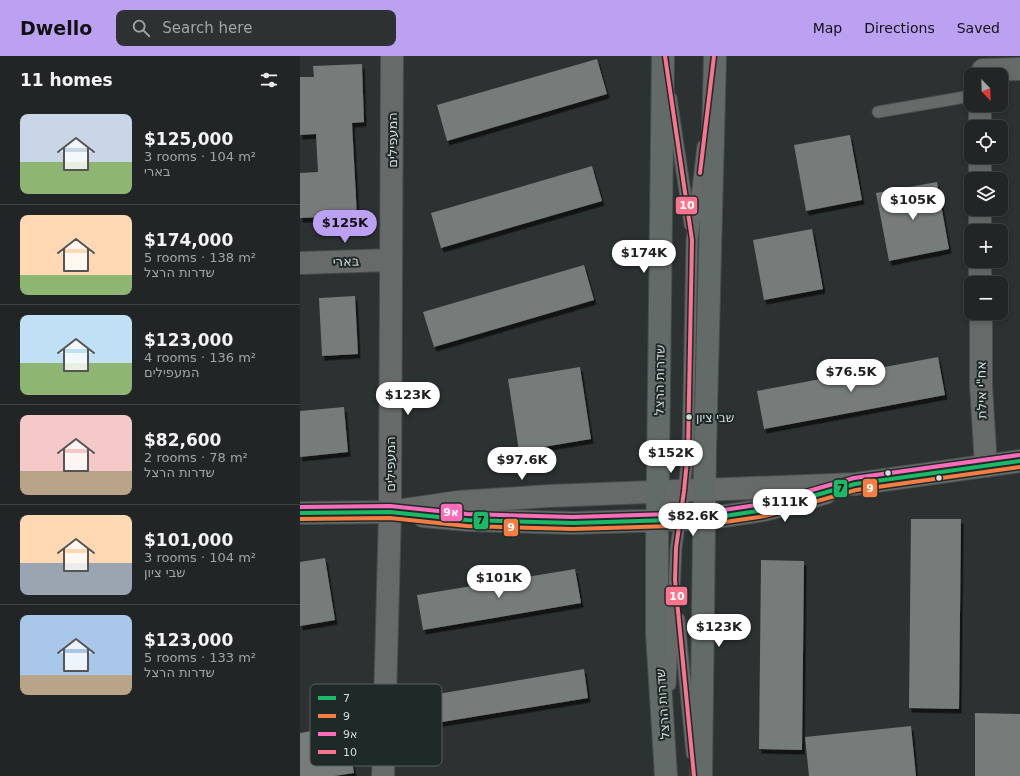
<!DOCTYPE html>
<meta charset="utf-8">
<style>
:root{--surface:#212525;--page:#2d3132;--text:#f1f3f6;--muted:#a2a5a7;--line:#3e4242;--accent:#bca0f2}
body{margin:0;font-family:"DejaVu Sans",Heebo,sans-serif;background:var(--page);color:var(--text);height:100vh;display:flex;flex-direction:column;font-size:15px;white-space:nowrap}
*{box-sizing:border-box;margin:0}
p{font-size:13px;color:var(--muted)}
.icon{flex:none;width:22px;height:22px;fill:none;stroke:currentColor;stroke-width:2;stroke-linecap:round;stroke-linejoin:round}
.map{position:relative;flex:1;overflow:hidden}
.side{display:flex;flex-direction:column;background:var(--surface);width:300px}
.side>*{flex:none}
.needle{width:26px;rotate:157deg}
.tools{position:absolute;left:664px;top:12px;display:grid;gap:8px}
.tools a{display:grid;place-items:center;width:44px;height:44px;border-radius:8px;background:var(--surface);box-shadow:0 2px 6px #0003,0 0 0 1px var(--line);font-size:20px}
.price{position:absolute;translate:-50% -34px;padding:0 9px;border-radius:14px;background:#fff;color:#222;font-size:13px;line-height:26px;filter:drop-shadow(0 1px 2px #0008)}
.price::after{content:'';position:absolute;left:50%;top:24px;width:12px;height:9px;margin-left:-6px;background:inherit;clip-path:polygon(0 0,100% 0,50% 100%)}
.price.active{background:var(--accent);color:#111}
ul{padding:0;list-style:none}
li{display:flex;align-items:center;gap:12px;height:100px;padding:0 20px}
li+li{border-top:1px solid var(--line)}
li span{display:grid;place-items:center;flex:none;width:112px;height:80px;border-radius:8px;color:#555}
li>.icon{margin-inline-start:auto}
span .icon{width:48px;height:48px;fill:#fffc;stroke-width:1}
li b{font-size:17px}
h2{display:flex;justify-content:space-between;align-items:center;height:48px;padding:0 20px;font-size:17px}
header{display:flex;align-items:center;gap:24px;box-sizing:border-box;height:56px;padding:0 20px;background:var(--accent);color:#111}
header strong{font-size:19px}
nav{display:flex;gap:22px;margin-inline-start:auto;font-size:14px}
.search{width:280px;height:36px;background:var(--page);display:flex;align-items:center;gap:10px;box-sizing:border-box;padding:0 14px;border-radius:8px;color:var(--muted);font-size:15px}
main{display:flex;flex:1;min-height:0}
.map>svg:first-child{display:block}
.building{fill:#767b7a;filter:url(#shadow)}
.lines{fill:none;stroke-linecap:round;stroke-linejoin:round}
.service-casing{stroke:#474c4c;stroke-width:13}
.minor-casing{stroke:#474c4c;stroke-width:24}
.tertiary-casing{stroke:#474c4c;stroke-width:24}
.secondary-casing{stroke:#474c4c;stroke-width:24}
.service{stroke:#666b6a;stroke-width:11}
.minor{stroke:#666b6a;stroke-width:22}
.tertiary{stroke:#666b6a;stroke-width:22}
.secondary{stroke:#636b69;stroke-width:22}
.bus-1-casing{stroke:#1f2a28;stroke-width:7}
.bus-2-casing{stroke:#1f2a28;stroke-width:7}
.bus-3-casing{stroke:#1f2a28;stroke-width:7}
.bus-4-casing{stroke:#1f2a28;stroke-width:7}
.bus-1{stroke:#1ab867;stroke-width:4}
.bus-2{stroke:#f77d43;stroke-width:4}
.bus-3{stroke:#fb6dba;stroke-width:4}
.bus-4{stroke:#fc738d;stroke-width:4}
.bus-dot{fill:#d6dddc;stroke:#1f2a28;stroke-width:1.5}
.labels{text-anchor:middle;stroke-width:4;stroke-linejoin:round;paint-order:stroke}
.bus-label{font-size:12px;fill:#d6dddc;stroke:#1f2a28;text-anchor:start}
.street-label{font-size:13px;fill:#d6dddc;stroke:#1f2a28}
.key{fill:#1f2a28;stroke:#56605e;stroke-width:1}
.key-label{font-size:11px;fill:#d6dddc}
.line-badge{stroke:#1f2a28;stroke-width:1.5}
.badge-label{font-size:11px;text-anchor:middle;font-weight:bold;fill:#fff}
.pale-badge-label{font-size:11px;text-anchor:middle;font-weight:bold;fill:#111}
</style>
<header>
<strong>Dwello</strong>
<div class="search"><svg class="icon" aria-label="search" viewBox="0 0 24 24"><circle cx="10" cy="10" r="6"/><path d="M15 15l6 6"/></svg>Search here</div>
<nav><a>Map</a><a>Directions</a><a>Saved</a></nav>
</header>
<main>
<section class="side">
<h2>11 homes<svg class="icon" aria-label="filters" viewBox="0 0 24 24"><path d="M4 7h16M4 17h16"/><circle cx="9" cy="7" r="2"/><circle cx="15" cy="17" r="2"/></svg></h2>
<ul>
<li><span style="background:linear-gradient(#c9d6e8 60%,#8fb573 0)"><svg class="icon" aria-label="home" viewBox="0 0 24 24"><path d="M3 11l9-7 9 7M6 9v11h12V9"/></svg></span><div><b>$125,000</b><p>3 rooms · 104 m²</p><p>בארי</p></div></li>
<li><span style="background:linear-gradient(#ffd9b3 75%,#8fb573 0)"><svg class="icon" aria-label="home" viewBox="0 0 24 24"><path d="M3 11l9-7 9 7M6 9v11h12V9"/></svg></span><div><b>$174,000</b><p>5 rooms · 138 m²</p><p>שדרות הרצל</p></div></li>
<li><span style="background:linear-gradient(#bfe0f5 60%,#8fb573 0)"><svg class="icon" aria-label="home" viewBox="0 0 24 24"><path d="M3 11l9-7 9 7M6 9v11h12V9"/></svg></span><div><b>$123,000</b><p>4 rooms · 136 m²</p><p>המעפילים</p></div></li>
<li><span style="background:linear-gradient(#f6c9c9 70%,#b9a48a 0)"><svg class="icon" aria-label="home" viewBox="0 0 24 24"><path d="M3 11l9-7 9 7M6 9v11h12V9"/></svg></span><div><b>$82,600</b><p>2 rooms · 78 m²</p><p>שדרות הרצל</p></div></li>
<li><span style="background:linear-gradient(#ffd9b3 60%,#9aa5b1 0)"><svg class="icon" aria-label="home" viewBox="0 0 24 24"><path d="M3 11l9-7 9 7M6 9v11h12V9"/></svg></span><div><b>$101,000</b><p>3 rooms · 104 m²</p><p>שבי ציון</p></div></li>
<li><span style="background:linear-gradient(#a9c7e8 75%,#b9a48a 0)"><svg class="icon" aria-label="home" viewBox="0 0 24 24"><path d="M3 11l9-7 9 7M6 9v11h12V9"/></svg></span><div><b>$123,000</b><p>5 rooms · 133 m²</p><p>שדרות הרצל</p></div></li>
</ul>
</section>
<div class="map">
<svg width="720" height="720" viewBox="0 0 720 720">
<defs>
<filter id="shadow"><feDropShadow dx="2.5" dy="4.5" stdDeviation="0" flood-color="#0009"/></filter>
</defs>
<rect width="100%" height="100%" fill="#2c3131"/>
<!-- building -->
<path class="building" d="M297 3 307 38 147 85 137 49Z
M62 8 64 66 52 67 57 160 0 162V117L18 116 16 78 0 79V21H14L13 10Z
M550 79 562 144 506 155 494 89Z
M292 110 302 145 141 192 131 157Z
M637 126 649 193 589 205 576 137Z
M512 173 523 233 464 244 453 184Z
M284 209 294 244 134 291 123 256Z
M55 240 58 298 22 300 19 242Z
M638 301 645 339 464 373 457 335Z
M280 311 291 383 219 395 208 323Z
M44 351 48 396 0 401V355Z
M611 463H661L659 653 609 652Z
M25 502 35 564 0 570V506Z
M461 504 504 505 502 694 459 693Z
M275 513 281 547 123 574 117 539Z
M284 613 288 642 124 669 120 641Z
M675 657 720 658V720H675Z
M46 669 54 717 34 720H0V677Z
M611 670 616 720H509L505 681Z"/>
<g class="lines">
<!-- service casing -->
<g class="service-casing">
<path id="service" d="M371 42 390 169
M578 56 671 40
M379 563 392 698
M370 629 376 492 384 435 388 394 392 184 403 90"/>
</g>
<!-- minor casing -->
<g class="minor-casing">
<path id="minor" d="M683 14 720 13
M680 49V71
M680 101V123
M680 153V175
M680 205V227
M0 207 91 204
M681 257V330L686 410
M83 720 90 456 92 0"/>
</g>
<!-- tertiary casing -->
<g class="tertiary-casing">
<path id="tertiary" d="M0 457 90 456 158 446 249 440 555 428 720 405
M123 460 167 464 273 467 405 463 464 454 492 447 525 437"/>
</g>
<!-- secondary casing -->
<g class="secondary-casing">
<path id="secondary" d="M363 0 357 493V578L366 720
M401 720 405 394 415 0"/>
</g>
<!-- service -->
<use href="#service" class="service"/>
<!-- minor -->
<use href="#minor" class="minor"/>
<!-- tertiary -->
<use href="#tertiary" class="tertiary"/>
<!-- secondary -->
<use href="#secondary" class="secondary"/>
<!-- bus-1 casing -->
<g class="bus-1-casing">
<path id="bus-1" d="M0 457 90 456 167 464 273 467 405 463 464 454 555 428 720 405"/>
</g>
<!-- bus-2 casing -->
<g class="bus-2-casing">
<path id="bus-2" d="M0 463 90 462 167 470 273 473 405 469 465 460 556 434 720 411"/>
</g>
<!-- bus-3 casing -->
<g class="bus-3-casing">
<path id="bus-3" d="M0 451 90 450 167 458 273 461 404 457 463 448 554 422 719 399"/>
</g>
<!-- bus-4 casing -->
<g class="bus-4-casing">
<path id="bus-4" d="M365 0 392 184 388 394 384 435 376 492 375 524 394 720
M400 117 414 0"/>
</g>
<!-- bus-1 -->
<use href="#bus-1" class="bus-1"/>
<!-- bus-2 -->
<use href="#bus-2" class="bus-2"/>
<!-- bus-3 -->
<use href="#bus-3" class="bus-3"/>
<!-- bus-4 -->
<use href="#bus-4" class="bus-4"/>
</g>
<!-- markers -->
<g class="bus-dot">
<circle cx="389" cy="361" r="3.5"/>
<circle cx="588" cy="417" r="3.5"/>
<circle cx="639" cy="422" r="3.5"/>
</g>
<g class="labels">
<!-- bus labels -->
<g class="bus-label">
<text x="396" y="366">שבי ציון</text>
</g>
<!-- street labels -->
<g class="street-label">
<text transform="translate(92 84) rotate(-90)" y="5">המעפילים</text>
<text transform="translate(46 205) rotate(-2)" y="5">בארי</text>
<text transform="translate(359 324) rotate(-89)" y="5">שדרות הרצל</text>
<text transform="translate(681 334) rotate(-91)" y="5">אח"י אילת</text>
<text transform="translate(90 408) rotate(-90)" y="5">המעפילים</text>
<text transform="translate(362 648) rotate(-94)" y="5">שדרות הרצל</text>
</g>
</g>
<!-- legend -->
<rect x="10" y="628" width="132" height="82" rx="6" class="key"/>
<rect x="18" y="640" width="18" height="4" fill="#1ab867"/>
<rect x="18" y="658" width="18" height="4" fill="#f77d43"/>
<rect x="18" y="676" width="18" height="4" fill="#fb6dba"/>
<rect x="18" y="694" width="18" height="4" fill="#fc738d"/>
<g class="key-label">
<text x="43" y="646">7</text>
<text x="43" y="664">9</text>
<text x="43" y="682">9א</text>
<text x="43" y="700">10</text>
</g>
<g class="line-badge">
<rect x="375" y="140" width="23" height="19" rx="4" fill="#fc738d"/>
<rect x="562" y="422" width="16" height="20" rx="4" fill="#f77d43"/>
<rect x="533" y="423" width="15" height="19" rx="4" fill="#1ab867"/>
<rect x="140" y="447" width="23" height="19" rx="4" fill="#fb6dba"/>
<rect x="173" y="455" width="16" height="19" rx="4" fill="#1ab867"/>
<rect x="203" y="462" width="16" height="19" rx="4" fill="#f77d43"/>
<rect x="365" y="530" width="23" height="20" rx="4" fill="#fc738d"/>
</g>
<g class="badge-label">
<text x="387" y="153">10</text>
<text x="570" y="436">9</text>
<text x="151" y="460">9א</text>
<text x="211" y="475">9</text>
<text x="377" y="544">10</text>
</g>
<g class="pale-badge-label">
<text x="541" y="436">7</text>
<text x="181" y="468">7</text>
</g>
</svg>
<div class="tools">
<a><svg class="needle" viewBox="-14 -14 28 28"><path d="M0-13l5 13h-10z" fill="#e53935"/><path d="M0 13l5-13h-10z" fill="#a2a5a7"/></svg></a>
<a><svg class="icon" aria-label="locate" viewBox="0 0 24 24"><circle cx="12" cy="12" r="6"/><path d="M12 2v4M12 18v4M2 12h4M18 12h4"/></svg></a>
<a><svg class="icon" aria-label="layers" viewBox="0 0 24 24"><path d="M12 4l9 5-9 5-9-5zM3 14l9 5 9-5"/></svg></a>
<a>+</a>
<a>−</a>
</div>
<b class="price" style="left:613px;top:165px">$105K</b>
<b class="price active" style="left:45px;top:188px">$125K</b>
<b class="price" style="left:344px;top:218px">$174K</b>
<b class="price" style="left:551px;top:337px">$76.5K</b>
<b class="price" style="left:108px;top:360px">$123K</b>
<b class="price" style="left:371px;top:418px">$152K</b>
<b class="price" style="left:222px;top:425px">$97.6K</b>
<b class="price" style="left:485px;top:467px">$111K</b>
<b class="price" style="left:393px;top:481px">$82.6K</b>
<b class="price" style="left:199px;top:543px">$101K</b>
<b class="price" style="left:419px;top:592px">$123K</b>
</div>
</main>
